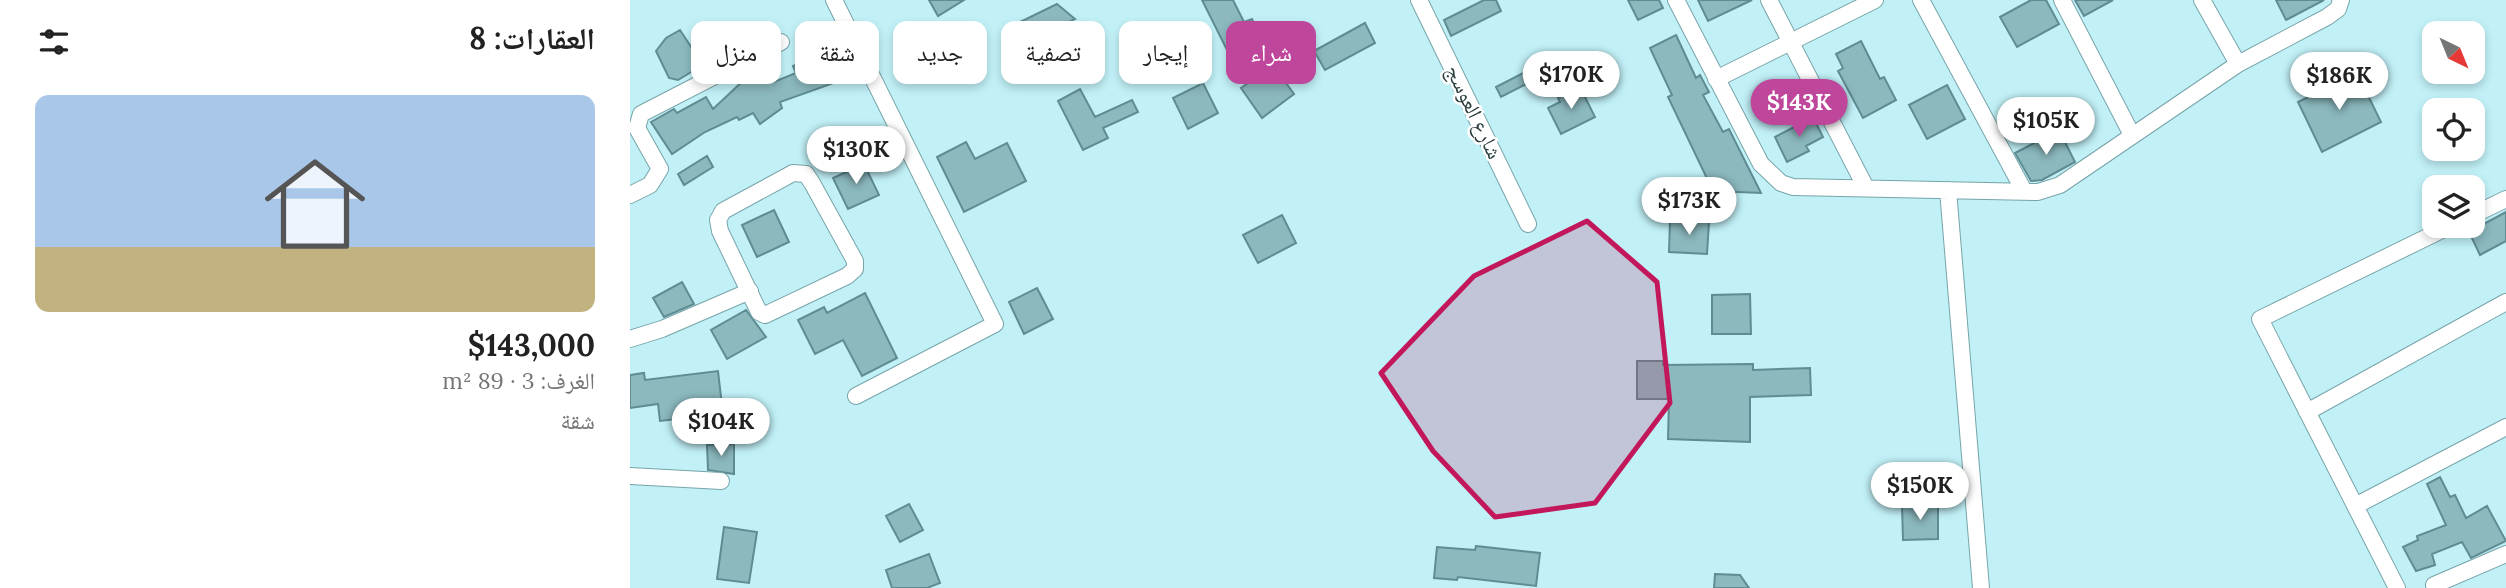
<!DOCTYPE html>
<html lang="ar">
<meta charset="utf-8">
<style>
:root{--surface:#fff;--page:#f2f2f2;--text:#222;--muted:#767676;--accent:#be479c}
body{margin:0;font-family:Lora,"Noto Naskh Arabic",serif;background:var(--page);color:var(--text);direction:rtl;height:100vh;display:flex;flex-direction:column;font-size:26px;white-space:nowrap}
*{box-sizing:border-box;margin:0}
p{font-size:23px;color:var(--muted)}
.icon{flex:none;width:38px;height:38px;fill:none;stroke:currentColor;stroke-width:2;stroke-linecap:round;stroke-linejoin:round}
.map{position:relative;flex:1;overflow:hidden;direction:ltr}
.details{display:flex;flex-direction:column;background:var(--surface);width:630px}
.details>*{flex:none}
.guide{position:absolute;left:21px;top:21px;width:665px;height:63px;direction:rtl;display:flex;gap:14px}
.needle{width:46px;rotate:137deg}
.fabs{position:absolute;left:1792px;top:21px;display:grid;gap:14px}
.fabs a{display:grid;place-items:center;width:63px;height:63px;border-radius:14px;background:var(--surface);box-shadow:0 4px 10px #0003;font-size:35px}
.price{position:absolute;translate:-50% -60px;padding:0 16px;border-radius:24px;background:#fff;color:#222;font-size:23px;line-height:46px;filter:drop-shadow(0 2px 4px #0008)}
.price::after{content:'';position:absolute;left:50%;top:42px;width:21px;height:16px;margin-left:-10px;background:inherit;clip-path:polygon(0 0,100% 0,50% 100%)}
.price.selected{background:var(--accent);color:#fff}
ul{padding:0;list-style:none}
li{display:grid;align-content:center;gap:14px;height:371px;padding:0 35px}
li span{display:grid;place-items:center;height:217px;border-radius:14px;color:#555}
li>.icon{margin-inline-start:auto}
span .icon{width:126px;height:126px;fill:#fffc;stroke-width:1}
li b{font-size:30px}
h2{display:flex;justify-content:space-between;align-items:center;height:84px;padding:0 35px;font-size:30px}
.chip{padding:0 24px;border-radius:14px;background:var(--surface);box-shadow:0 4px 10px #0003;font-size:24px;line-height:63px}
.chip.selected{background:var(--accent);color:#fff}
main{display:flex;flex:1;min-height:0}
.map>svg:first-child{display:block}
.building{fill:#8bb9be;stroke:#5f8c92;stroke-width:2}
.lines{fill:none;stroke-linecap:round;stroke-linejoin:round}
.minor-casing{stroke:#76a4a9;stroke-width:18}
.minor{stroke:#fff;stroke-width:16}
.marked{fill:#c2185b;fill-opacity:0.2;stroke:#c2185b;stroke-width:5;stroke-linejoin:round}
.labels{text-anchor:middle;stroke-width:5;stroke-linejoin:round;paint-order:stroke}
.street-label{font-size:21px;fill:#2a3d3f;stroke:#fff}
</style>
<main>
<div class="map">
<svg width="1876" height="588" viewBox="0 0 1876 588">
<rect width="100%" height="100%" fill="#c1f1f7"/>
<!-- building -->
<path class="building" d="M299 0H334L308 16Z
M572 0H603L614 22 622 19 632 40 600 56Z
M854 0H866L871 11 821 36 814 20Z
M998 0H1029L1033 8 1008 20Z
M1068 0H1122L1078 21Z
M1401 0H1416L1429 24 1387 47 1370 17Z
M1445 0H1483L1454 16Z
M1646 0H1694L1656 20Z
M427 4 445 19 399 41 390 22Z
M735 23 745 43 695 70 684 51Z
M50 30 73 65 48 80 39 78 26 51 36 38Z
M1046 35 1066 78 1070 75 1079 92 1073 95 1093 132 1099 129 1131 193 1083 191 1038 97 1042 95 1020 48Z
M1231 41 1250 79 1254 77 1266 100 1233 118 1208 71 1213 68 1206 54Z
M199 51 212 80 150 102 152 108 130 124 123 113 109 120 107 117 75 132 42 154 21 122 44 109 47 113 76 97 83 109 114 80 141 71 144 82 166 73 163 66Z
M643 65 664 94 632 118 611 88Z
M895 72 900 82 871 97 866 87Z
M1727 73 1751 122 1692 152 1668 102Z
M573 83 588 113 558 129 543 98Z
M1317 85 1335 119 1297 139 1279 105Z
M950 87 965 117 931 134 918 108 930 102 928 98Z
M450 89 465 117 502 100 508 112 473 128 478 138 453 150 428 101Z
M1183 117 1193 137 1176 146 1179 151 1157 162 1145 137Z
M1429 130 1445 162 1412 180 1401 181 1385 153Z
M336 142 345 159 377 143 396 181 334 212 307 157Z
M77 156 83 167 54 185 48 174Z
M234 164 249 195 218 209 203 178Z
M144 210 159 242 127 257 112 225Z
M1876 212V241L1850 255 1839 232Z
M652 215 666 243 628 263 613 235Z
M1040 220 1079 222 1077 254 1039 252Z
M52 282 64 304 34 317 23 298Z
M407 288 423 319 394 334 379 302Z
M235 293 267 358 232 376 213 340 185 354 168 320 194 307 197 313Z
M1120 294 1121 334H1082V295Z
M116 310 136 337 97 359 81 330Z
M1007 361H1033V365L1123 364V370L1180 368 1181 395 1120 397V442L1038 439 1039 399H1007Z
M88 371 93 414 30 421 28 404 0 408V375L14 373 15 380Z
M104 444V474L78 470 77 445Z
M1810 477 1820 497 1825 495 1836 518 1857 506 1876 541 1841 558 1832 542 1802 554 1805 565 1786 571 1773 547 1788 540 1787 536 1816 525 1797 484Z
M279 504 293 530 270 542 256 516Z
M1272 505H1308V539L1273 540Z
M94 527 127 532 119 583 87 579Z
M846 546 910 553 906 586 828 577 827 580 804 578 807 547 845 550Z
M299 554 310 583 297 588H262L256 570Z
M1085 574 1110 575 1119 588H1084Z"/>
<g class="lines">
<!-- minor casing -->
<g class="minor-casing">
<path id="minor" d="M204 0 365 324 226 396
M789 0 898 224
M1046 0 1131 164 1151 183 1163 187 1408 192 1430 185 1608 64 1697 17 1708 9 1711 0
M1139 0 1236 188
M1291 0 1394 191
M1432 0 1502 135
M1572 0 1608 64
M1086 79 1245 0
M163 173 176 174 182 183 225 261V269L217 276 135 315 129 312 90 231 88 220 93 211Z
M1318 190 1351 588
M0 195 20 185 30 169 7 128 11 114 151 42
M1843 215 1876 199
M0 339 32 329 120 291
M1677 412 1876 302
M0 476 91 481
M1725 506 1876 427
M1804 585 1876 554
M1767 588 1630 319 1820 226"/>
</g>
<!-- minor -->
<use href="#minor" class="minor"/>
</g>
<!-- marked area -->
<path class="marked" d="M957 221 1027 282 1040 403 965 503 865 517 803 451 751 373 844 276Z"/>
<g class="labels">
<!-- street labels -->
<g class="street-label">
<text transform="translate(844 112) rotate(64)" y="7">شارع العوسج</text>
</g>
</g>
</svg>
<div class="fabs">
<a><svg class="needle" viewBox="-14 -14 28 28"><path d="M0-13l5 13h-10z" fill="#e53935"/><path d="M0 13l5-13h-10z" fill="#767676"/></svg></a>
<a><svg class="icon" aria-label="locate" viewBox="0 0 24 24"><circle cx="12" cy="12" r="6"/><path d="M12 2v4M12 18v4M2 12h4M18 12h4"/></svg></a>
<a><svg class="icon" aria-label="layers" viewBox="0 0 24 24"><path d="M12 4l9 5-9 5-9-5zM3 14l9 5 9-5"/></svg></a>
</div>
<b class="price" style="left:941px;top:111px">$170K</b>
<b class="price" style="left:1709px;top:112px">$186K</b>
<b class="price selected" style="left:1169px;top:139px">$143K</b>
<b class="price" style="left:1416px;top:157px">$105K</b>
<b class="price" style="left:226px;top:186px">$130K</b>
<b class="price" style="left:1059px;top:237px">$173K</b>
<b class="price" style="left:91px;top:458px">$104K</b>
<b class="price" style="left:1290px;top:522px">$150K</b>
<div class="guide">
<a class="chip selected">شراء</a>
<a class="chip">إيجار</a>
<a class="chip">تصفية</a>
<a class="chip">جديد</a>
<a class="chip">شقة</a>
<a class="chip">منزل</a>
</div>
</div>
<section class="details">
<h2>العقارات: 8<svg class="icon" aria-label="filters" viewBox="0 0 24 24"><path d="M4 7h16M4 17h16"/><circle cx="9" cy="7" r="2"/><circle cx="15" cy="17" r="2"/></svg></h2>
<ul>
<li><span style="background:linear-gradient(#a9c7e8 70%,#c2b280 0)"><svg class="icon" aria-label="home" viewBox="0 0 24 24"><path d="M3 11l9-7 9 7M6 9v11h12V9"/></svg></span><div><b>$143,000</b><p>الغرف: 3 · 89 m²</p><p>شقة</p></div></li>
</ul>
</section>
</main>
